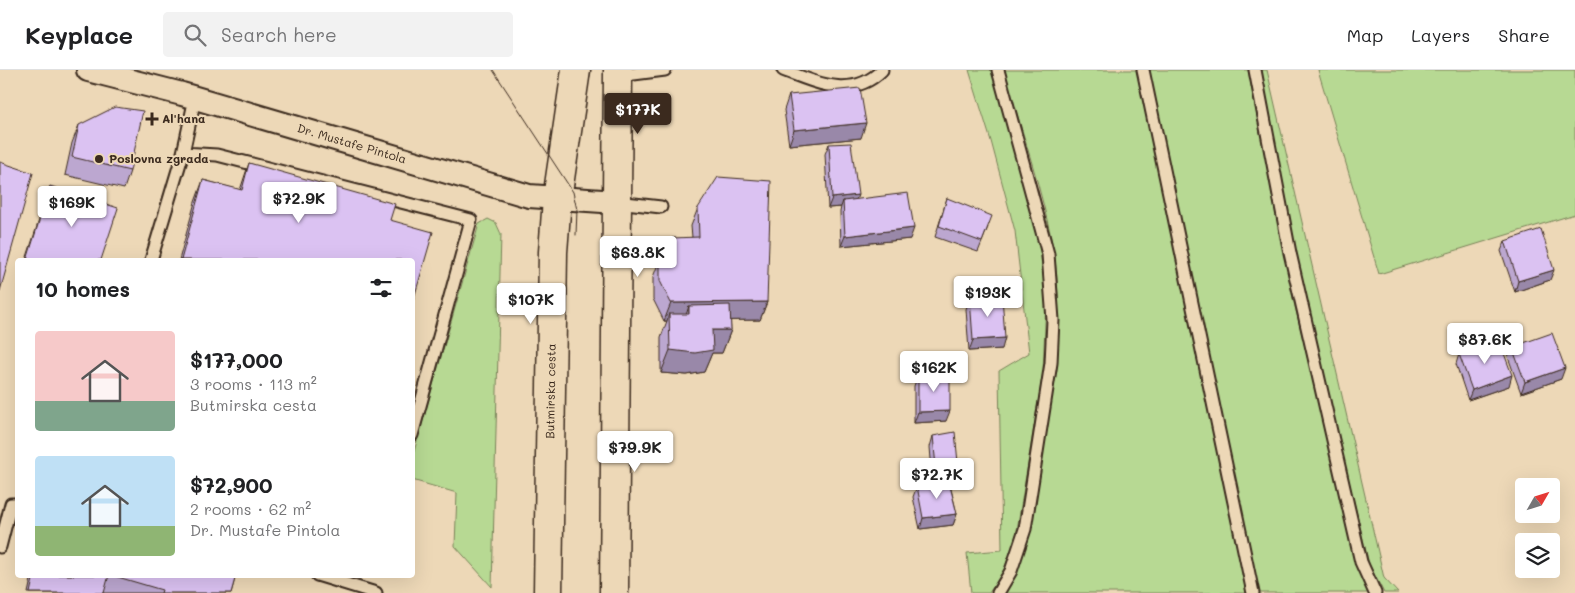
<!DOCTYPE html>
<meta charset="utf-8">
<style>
:root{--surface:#fff;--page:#f2f2f2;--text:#202124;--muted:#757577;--line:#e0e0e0;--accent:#3b2a1e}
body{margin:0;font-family:Mali,sans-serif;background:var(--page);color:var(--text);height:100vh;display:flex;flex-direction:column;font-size:19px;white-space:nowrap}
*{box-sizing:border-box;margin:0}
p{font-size:16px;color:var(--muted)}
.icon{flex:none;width:28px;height:28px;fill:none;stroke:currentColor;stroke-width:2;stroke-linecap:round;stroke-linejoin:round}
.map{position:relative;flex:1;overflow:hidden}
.drawer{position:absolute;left:15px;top:188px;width:400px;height:320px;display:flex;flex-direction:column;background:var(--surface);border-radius:5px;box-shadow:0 5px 20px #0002}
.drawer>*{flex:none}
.needle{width:32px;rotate:51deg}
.fabs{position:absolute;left:1515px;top:408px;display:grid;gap:10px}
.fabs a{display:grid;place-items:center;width:45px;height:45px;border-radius:5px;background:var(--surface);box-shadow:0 5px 20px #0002;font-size:25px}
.price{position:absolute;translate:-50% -42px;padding:0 11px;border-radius:5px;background:#fff;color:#222;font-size:16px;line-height:32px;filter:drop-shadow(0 1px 2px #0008)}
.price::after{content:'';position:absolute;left:50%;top:30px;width:15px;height:11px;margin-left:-8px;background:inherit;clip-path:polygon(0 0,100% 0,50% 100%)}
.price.active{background:var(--accent);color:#fff}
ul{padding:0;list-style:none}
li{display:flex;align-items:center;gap:15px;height:125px;padding:0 20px}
li span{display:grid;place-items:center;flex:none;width:140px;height:100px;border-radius:5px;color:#555}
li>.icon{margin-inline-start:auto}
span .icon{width:60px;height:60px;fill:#fffc;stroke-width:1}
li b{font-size:21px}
h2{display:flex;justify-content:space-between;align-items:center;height:60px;padding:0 20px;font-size:21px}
header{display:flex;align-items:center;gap:30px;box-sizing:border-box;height:70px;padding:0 25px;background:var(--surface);border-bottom:1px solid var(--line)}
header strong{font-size:24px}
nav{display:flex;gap:28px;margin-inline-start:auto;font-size:18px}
.search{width:350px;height:45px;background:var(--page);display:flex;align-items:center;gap:12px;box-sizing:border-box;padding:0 18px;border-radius:5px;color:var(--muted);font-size:19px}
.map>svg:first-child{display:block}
.green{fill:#b7d993;stroke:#798258}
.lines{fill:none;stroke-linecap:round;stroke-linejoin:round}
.lane-casing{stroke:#3b2a1e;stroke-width:15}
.street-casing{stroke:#3b2a1e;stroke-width:26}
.secondary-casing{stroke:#3b2a1e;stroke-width:31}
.lane{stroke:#edd8b7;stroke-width:11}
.street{stroke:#edd8b7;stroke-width:22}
.secondary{stroke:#edd8b7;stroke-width:28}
.tram{stroke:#3b2a1e;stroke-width:1}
.wall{fill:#bca7d0;stroke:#3b2a1e}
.shaded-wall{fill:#9988a9;stroke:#3b2a1e}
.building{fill:#dbc2f2;stroke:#3b2a1e}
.poi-dot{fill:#3b2a1e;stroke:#edd8b7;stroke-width:2}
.labels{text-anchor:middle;stroke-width:4;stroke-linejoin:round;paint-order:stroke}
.poi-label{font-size:12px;font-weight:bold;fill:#3b2a1e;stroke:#edd8b7;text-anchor:start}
.street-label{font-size:12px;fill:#3b2a1e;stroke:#edd8b7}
</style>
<header>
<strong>Keyplace</strong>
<div class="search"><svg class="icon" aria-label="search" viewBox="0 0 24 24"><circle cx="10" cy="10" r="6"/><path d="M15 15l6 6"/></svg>Search here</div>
<nav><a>Map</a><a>Layers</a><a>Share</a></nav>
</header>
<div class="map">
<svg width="1575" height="523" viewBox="0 0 1575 523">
<rect width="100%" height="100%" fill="#edd8b7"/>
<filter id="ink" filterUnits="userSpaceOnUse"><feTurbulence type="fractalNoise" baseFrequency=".02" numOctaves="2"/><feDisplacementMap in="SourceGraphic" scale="10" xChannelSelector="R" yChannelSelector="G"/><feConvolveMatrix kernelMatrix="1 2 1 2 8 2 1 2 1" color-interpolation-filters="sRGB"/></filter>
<g filter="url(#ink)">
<!-- green -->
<path class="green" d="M969 0H993L1038 164 1046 229 1043 302 1015 472 1003 501 989 523H971L967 483 1002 480 999 301 1029 283 1015 161 991 71Z
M1004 0H1137L1247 523H1003C1030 484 1035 436 1042 390 1051 322 1065 251 1054 183 1043 121 1021 60 1004 0Z
M1149 0H1248L1292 224 1357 492 1369 523H1259L1220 347Z
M1260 0H1267L1384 508 1398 523H1384L1369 494 1303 221Z
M1318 0H1575V144L1379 204Z
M488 149 496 153 501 164 492 517 455 476 457 423 412 410 413 385 479 154Z"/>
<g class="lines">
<!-- lane casing -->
<g class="lane-casing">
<path id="lane" d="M783 0C817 13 852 30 882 0
M998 0 1048 184 1053 250 1051 293 1025 459 1011 501 998 523
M1143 0 1253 523
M1255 0 1290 183 1361 492 1375 523
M618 6 665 0
M183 83 217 85 471 150 412 365
M617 132 661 137
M151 190 183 83 195 28
M0 477 11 434H18
M317 505 376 523"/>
</g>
<!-- street casing -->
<g class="street-casing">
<g id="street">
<path id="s1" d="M88 0 182 24 529 126 617 132"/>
</g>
</g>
<!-- secondary casing -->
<g class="secondary-casing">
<g id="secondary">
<path id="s2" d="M548 523 553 182 557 129 576 0"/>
<path d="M614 523 618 0"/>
</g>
</g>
<!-- lane -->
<use href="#lane" class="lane"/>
<!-- street -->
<use href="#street" class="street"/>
<!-- secondary -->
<use href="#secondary" class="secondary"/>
<!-- tram -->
<path class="tram" d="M493 0 573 122 577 140 576 165"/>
</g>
<!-- wall -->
<path class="wall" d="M789 25 861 68 789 75 784 40Z
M79 55 130 101 124 119 65 105 72 73Z
M829 74 856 129 910 169 841 176 840 142 841 137 828 138 825 84Z
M249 93 390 150 412 190H179L195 132 203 110 240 120Z
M50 116 101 190H26Z
M947 128 988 157 978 182 935 167Z
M698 138 767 232 760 250H730L731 260 722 283H712L704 302 687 305 661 303V267L667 251H664L653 229V207L660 189 692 167 691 156Z
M1505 171 1550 210 1515 222 1501 181Z
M970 228 1002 279 969 281 966 239Z
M1512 277 1561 309 1521 323 1508 287Z
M1459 284 1509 316 1468 330 1456 294Z
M918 305 946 351 914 353V316Z
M933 366 959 403 955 414 950 415 957 444 953 455 920 459 913 427 917 416 933 414 930 377Z
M32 505H236L231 523H28Z"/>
<!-- shaded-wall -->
<path class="shaded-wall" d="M866 53 861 68 789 75 794 60Z
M858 125 854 136 843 131 841 137 828 138 832 128Z
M914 158 910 169 841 176 845 166Z
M1554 200 1550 210 1515 222 1518 211Z
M767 232 760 250 687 251 689 244V236L684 251 669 244 667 251H664L671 233Z
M712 260H731L722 283H712L704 302 687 305 661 303 670 280Z
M1005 268 1002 279 969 281 973 270Z
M1565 298 1561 309 1521 323 1525 312Z
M1512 305 1509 316 1468 330 1472 320Z
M950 341 946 351 914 353 918 342Z
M959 403 955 414 934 417 937 407Z
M957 444 953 455 920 459 923 448Z"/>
<!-- building -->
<path class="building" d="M860 18 866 53 794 60 789 25Z
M115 37 143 41 130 101 72 87 79 55Z
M851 73 858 125 832 128 829 74Z
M0 92 33 103 0 221Z
M249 93 395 134 390 150 433 162 412 235V190H181L203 110 242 120Z
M718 107 771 111 767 232 671 233 660 211V189L672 168 699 167 698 138Z
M50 116 118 138 101 190H27Z
M908 123 914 158 845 166 843 131Z
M947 128 992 146 982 172 939 156Z
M1541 159 1554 200 1518 211 1505 171Z
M1002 226 1005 268 973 270 970 228Z
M730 235 731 260H712L713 280 695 283 670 280 669 244H689V236Z
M1552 263 1565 298 1525 312 1512 277Z
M1499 270 1512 305 1472 320 1459 284Z
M918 305H950V341L918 342Z
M955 362 959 403 937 407 933 366Z
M949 412 957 444 923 448 917 416Z
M34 505H109L104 523H30Z
M111 505H236L231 523H161L162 520Z"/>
</g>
<!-- markers -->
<g class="poi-dot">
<path d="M149.5 41.5h5v5h5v5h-5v5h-5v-5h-5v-5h5z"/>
<circle cx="99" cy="89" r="5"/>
</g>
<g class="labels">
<!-- poi labels -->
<g class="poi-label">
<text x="162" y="53">Al'hana</text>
<text x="109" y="93">Poslovna zgrada</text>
</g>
<!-- street labels -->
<g class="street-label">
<text dy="4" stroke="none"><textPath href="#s1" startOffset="274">Dr. Mustafe Pintola</textPath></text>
<text dy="4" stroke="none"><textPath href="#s2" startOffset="202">Butmirska cesta</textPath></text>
</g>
</g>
</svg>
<div class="fabs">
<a><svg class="needle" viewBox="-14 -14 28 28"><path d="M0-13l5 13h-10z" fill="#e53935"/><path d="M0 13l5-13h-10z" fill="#757577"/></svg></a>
<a><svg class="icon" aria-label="layers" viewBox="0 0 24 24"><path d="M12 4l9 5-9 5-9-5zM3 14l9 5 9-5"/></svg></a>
</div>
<b class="price active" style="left:638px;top:65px">$177K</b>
<b class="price" style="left:299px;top:154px">$72.9K</b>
<b class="price" style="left:72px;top:158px">$169K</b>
<b class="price" style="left:638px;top:208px">$63.8K</b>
<b class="price" style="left:988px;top:248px">$193K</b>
<b class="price" style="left:531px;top:255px">$107K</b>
<b class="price" style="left:1485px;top:295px">$87.6K</b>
<b class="price" style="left:934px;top:323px">$162K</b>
<b class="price" style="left:635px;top:403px">$79.9K</b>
<b class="price" style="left:937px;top:430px">$72.7K</b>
<section class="drawer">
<h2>10 homes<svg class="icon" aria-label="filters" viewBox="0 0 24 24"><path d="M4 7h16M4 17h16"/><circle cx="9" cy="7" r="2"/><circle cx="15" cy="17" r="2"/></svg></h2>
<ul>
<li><span style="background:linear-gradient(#f6c9c9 70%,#7fa58c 0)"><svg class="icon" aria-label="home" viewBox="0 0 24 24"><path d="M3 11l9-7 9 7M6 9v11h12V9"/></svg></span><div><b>$177,000</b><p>3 rooms · 113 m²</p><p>Butmirska cesta</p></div></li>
<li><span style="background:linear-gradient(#bfe0f5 70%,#8fb573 0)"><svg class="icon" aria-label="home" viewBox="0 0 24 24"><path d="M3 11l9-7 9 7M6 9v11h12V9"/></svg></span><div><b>$72,900</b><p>2 rooms · 62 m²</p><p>Dr. Mustafe Pintola</p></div></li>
</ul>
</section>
</div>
